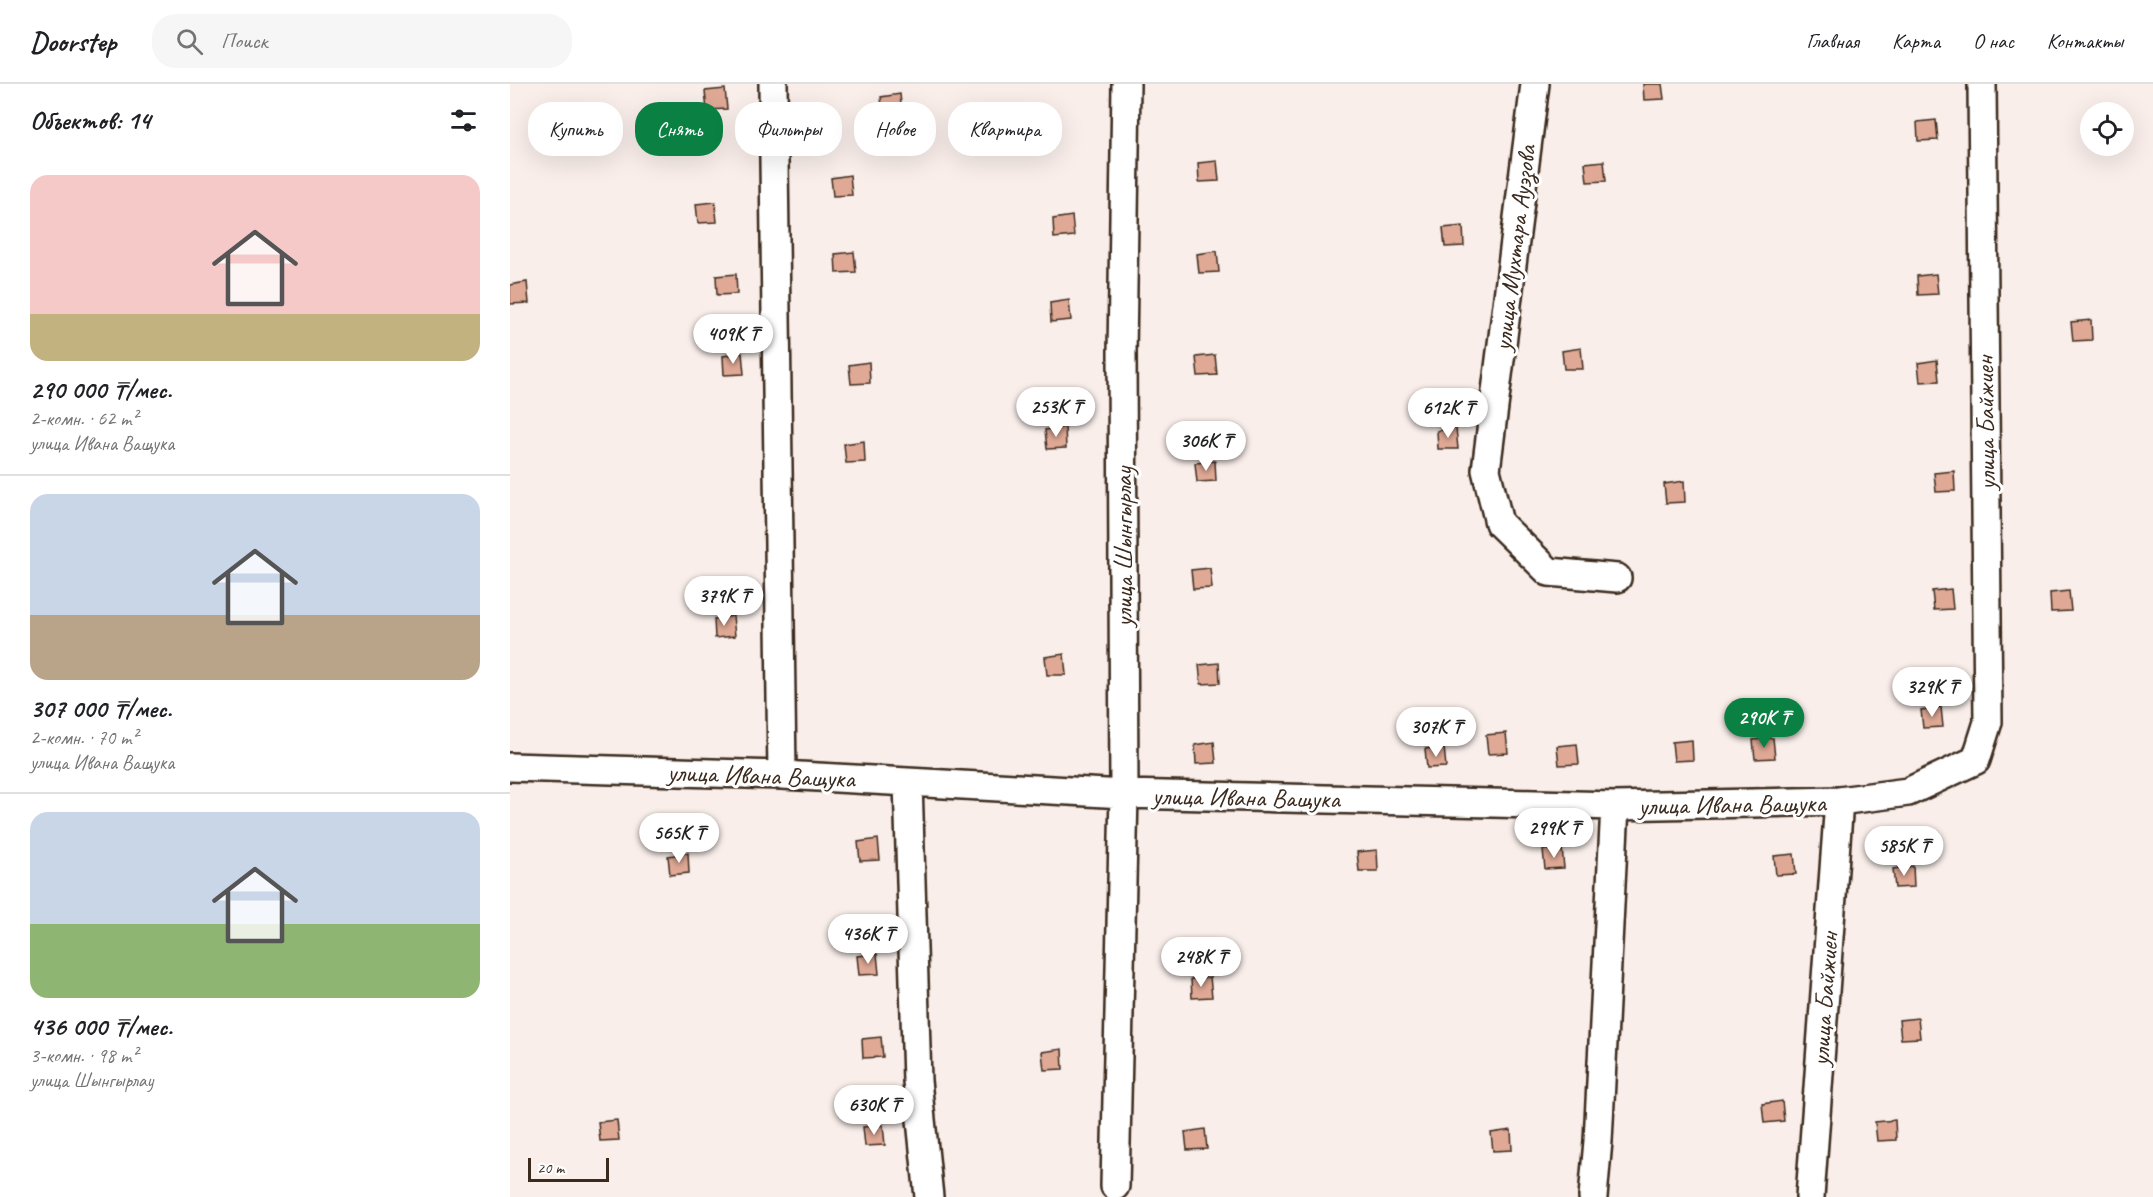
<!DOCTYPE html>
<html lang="ru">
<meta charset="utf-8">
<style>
:root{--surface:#fff;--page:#f6f6f6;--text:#202124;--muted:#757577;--line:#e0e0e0;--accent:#0b8043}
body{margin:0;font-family:Caveat,sans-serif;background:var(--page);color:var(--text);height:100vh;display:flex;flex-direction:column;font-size:22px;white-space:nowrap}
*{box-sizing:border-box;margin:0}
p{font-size:20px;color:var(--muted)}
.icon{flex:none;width:33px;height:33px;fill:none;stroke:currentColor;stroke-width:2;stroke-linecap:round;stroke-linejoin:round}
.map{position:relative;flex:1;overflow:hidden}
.sheet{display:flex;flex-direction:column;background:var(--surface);width:510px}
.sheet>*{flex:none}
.top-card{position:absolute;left:18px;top:18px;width:570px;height:54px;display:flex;gap:12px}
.fabs{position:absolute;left:1570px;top:18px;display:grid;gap:12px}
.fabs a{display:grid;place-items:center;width:54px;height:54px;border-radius:50%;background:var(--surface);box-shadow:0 6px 24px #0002;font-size:30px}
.scale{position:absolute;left:18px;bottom:15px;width:81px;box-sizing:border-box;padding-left:6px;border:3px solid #3b2a1e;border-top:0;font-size:16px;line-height:21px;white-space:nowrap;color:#3b2a1e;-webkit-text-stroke:4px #fff;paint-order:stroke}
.price{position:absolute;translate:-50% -51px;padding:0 14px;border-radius:21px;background:#fff;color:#222;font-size:20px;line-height:39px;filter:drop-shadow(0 2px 3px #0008)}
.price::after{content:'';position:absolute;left:50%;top:36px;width:18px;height:14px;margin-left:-9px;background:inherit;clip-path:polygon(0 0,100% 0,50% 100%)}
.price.active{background:var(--accent);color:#fff}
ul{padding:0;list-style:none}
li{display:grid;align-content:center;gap:12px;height:318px;padding:0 30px}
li+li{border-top:2px solid var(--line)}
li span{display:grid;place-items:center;height:186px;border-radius:18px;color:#555}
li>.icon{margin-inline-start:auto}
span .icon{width:108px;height:108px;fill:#fffc;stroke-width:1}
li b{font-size:26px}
h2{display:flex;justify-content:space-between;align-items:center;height:72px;padding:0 30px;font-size:26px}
.tag{padding:0 21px;border-radius:24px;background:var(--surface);box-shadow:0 6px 24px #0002;font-size:21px;line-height:54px}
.tag.active{background:var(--accent);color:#fff}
header{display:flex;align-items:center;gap:36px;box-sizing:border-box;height:84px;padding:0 30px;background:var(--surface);border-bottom:2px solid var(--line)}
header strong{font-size:28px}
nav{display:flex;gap:33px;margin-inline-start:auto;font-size:21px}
.search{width:420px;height:54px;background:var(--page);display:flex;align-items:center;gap:15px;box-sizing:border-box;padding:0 21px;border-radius:24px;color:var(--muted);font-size:22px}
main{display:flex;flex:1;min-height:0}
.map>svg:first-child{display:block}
.building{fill:#e0a996;stroke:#3b2a1e;stroke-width:1.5}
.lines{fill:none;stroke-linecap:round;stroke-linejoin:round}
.street-casing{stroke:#3b2a1e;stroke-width:32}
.street{stroke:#fff;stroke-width:27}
.labels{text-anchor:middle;stroke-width:6;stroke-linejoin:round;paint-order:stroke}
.street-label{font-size:26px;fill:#3b2a1e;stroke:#fff}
</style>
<header>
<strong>Doorstep</strong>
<div class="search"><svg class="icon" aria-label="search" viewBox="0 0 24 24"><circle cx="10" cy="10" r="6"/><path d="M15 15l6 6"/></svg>Поиск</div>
<nav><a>Главная</a><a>Карта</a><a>О нас</a><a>Контакты</a></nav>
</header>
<main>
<section class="sheet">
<h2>Объектов: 14<svg class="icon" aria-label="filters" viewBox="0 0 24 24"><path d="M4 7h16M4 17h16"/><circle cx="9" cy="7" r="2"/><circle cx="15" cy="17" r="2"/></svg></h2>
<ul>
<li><span style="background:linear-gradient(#f6c9c9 75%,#c2b280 0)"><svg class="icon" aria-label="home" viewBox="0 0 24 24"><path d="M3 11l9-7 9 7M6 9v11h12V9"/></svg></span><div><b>290 000 ₸/мес.</b><p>2-комн. · 62 m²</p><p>улица Ивана Ващука</p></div></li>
<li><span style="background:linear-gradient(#c9d6e8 65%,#b9a48a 0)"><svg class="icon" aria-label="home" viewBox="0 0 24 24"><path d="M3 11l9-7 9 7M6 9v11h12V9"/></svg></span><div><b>307 000 ₸/мес.</b><p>2-комн. · 70 m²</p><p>улица Ивана Ващука</p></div></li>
<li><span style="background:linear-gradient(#c9d6e8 60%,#8fb573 0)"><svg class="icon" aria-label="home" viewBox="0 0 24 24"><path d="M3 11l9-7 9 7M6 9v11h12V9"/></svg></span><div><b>436 000 ₸/мес.</b><p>3-комн. · 98 m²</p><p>улица Шынгырлау</p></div></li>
</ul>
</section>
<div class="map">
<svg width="1643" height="1113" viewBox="0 0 1643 1113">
<rect width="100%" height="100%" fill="#f9eeea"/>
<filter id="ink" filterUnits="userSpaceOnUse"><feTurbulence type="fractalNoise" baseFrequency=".0167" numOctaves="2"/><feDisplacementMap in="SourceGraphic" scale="12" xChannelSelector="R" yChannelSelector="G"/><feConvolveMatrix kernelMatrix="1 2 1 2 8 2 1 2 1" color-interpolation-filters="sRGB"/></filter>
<g filter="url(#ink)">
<!-- building -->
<path class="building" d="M1133 0H1152L1154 15 1134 16Z
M215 5 217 25 197 26 195 7Z
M390 10 392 31 373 32 371 13Z
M1426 36 1428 56 1408 57 1407 38Z
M707 77 709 97 689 98 688 79Z
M1094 77 1096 97 1077 98 1075 79Z
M340 91 342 111 323 112 321 94Z
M205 118 207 138 188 139 186 120Z
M562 132 564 152 544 154 543 135Z
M953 142 954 162 935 163 933 144Z
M707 167 709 188 689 189 687 170Z
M344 168 346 188 326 189 325 170Z
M226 190 227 210 207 211 206 192Z
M1426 190 1428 210 1408 211 1407 192Z
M17 198 19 219 0 220V201Z
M559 216 561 236 541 238 540 219Z
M1581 236 1582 256 1563 257 1561 238Z
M1071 264 1073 285H1054L1052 267Z
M232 269 234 290 214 291 213 272Z
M705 271 707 291 688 292 686 273Z
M1427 276 1429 297 1410 298 1408 279Z
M359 278 360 299 341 300 339 281Z
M555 343 556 364 537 365 535 346Z
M946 344 948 365H928L927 347Z
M354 357 355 378 336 379 334 360Z
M705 377 706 397 687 398 685 379Z
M1444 387 1445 407 1426 408 1424 389Z
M1174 397 1175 418 1156 419 1154 400Z
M700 484 702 504 683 505 681 486Z
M1441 505 1443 525 1424 526 1422 507Z
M1559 507 1561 527 1541 528 1540 509Z
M223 532 225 552 205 554 204 535Z
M554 570 556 591H537L535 573Z
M709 579 710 599 691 600 689 581Z
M1431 623 1433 643 1413 644 1411 626Z
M996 649 998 669 978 670 976 651Z
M1263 654 1265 674 1245 675 1243 656Z
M1182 656 1183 676 1164 677 1162 658Z
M704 658 706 679 686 680 685 661Z
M1067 660 1069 680 1049 681 1047 662Z
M934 663 936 683 917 684 915 665Z
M368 755 370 776 350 777 348 758Z
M1052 764 1054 784 1035 785 1033 766Z
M867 766 868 787H849L847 768Z
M178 769 179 789 160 791 158 772Z
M1284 770 1286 790 1266 791 1264 772Z
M1403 782 1404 803 1385 804 1383 785Z
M367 870 369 890 349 891 347 872Z
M700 893 702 913 682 914 681 895Z
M1408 934 1410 954 1391 955 1389 936Z
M371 953 373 973 353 974 352 955Z
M552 965 553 985 534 986 532 968Z
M1272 1017 1274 1037 1254 1039 1252 1020Z
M107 1036 109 1056 90 1057 88 1038Z
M1385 1036 1386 1056 1367 1057 1365 1038Z
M373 1041 375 1061 355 1062 353 1043Z
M695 1045 697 1065 677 1066 675 1048Z
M1001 1046 1002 1066 983 1067 981 1049Z"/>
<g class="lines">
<!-- street casing -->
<g class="street-casing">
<path id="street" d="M263 0 272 691
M1025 0 976 386 989 439 1039 488 1107 494
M0 683 272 691 614 710 1105 722 1329 717 1398 708 1466 676 1478 638 1472 0
M398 698 407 997 419 1113
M605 1102 614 710 612 269 616 0
M1083 1113 1088 1057 1105 722
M1300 1113 1329 717"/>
</g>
<!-- street -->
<use href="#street" class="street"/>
</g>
</g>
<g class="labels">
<!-- street labels -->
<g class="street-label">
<text transform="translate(1004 164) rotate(-83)" y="9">улица Мухтара Ауэзова</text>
<text transform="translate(1475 339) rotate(-91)" y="9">улица Байжиен</text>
<text transform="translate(613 463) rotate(-90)" y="9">улица Шынгырлау</text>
<text transform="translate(251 691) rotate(2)" y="9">улица Ивана Ващука</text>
<text transform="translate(736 713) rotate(1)" y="9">улица Ивана Ващука</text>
<text transform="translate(1222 720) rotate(-1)" y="9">улица Ивана Ващука</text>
<text transform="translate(1314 915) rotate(-86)" y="9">улица Байжиен</text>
</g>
</g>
</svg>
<div class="fabs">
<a><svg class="icon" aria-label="locate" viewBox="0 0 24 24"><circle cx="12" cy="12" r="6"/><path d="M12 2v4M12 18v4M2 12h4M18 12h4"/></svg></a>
</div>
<div class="scale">20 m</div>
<b class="price" style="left:223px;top:281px">409K ₸</b>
<b class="price" style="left:546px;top:354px">253K ₸</b>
<b class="price" style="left:938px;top:355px">612K ₸</b>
<b class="price" style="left:696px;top:388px">306K ₸</b>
<b class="price" style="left:214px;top:543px">379K ₸</b>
<b class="price" style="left:1422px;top:634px">329K ₸</b>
<b class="price active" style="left:1254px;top:665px">290K ₸</b>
<b class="price" style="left:926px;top:674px">307K ₸</b>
<b class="price" style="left:1044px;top:775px">299K ₸</b>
<b class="price" style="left:169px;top:780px">565K ₸</b>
<b class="price" style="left:1394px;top:793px">585K ₸</b>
<b class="price" style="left:358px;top:881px">436K ₸</b>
<b class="price" style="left:691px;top:904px">248K ₸</b>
<b class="price" style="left:364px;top:1052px">630K ₸</b>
<div class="top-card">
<a class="tag">Купить</a>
<a class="tag active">Снять</a>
<a class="tag">Фильтры</a>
<a class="tag">Новое</a>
<a class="tag">Квартира</a>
</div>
</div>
</main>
